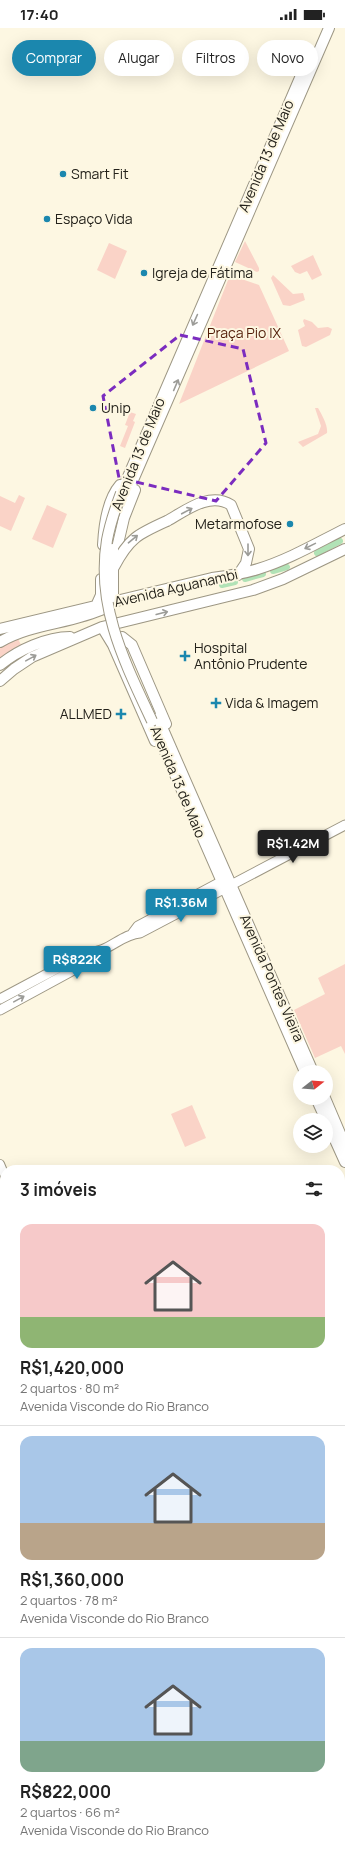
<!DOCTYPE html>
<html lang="pt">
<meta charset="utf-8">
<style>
:root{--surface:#fff;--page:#f6f6f6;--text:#222;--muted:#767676;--line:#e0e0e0;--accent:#1b87ae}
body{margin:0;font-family:Manrope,sans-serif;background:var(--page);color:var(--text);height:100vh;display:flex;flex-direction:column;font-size:15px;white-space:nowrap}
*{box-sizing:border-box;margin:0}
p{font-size:13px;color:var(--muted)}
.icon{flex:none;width:22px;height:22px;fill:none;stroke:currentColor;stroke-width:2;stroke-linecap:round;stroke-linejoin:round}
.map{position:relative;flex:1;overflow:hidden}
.drawer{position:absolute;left:0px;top:1137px;width:345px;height:692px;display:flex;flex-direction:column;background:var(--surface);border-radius:16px 16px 0 0;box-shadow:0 4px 16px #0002}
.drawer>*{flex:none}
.top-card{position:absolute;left:12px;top:12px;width:321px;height:36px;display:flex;gap:8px}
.needle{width:26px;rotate:73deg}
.controls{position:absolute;left:293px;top:1037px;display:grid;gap:8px}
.controls a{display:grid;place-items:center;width:40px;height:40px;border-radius:50%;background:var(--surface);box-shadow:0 4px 16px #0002;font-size:20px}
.price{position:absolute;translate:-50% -34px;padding:0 9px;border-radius:4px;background:var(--accent);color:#fff;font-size:13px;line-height:26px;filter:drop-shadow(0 1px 2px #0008)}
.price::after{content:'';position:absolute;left:50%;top:24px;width:12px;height:9px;margin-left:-6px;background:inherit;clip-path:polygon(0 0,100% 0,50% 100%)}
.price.selected{background:#222;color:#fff}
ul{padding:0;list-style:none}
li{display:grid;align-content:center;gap:8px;height:212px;padding:0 20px}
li+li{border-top:1px solid var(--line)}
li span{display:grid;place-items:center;height:124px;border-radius:12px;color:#555}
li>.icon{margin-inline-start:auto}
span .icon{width:72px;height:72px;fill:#fffc;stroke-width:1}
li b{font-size:17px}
h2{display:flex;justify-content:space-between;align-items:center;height:48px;padding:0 20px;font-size:17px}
.pill{padding:0 14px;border-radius:18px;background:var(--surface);box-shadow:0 4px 16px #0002;font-size:14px;line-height:36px}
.pill.selected{background:var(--accent);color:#fff}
.status{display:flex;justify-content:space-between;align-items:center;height:28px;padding:0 20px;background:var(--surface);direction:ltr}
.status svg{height:11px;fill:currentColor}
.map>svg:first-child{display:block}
.green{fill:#fad3c7}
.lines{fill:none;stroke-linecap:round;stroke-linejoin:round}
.canal{stroke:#b1e2b6;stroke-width:6}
.tertiary-casing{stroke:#9d9784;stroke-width:10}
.secondary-casing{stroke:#9d9784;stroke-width:11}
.primary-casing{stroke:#9d9784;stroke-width:12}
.tertiary{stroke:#fff;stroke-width:8}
.secondary{stroke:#fff;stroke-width:9}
.primary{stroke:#fff;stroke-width:10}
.primary-bridge-casing{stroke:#9d9784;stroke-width:12;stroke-linecap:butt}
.primary-bridge{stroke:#fff;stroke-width:10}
.oneway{stroke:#9c9c98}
.marked{fill:none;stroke:#7b2cbf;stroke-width:3;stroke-dasharray:8 5;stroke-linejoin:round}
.poi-dot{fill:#1b87ae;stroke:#fdf7e2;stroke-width:1.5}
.labels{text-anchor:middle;stroke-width:4;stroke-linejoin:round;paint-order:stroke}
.street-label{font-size:14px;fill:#24221b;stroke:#fdf7e2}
.poi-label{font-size:14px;fill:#24221b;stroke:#fdf7e2;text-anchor:start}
.park-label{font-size:14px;fill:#511b07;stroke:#fdf7e2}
</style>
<div class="status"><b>17:40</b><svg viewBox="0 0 49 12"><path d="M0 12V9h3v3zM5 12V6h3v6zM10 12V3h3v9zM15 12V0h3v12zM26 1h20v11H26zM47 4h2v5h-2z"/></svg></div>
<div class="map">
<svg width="345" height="1829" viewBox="0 0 345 1829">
<rect width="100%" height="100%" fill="#fdf7e2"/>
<!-- green -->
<path class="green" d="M245 213 259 240V243L257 244 235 234Z
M109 215 127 223 115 251 97 242Z
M313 227 322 247 312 252 307 243 300 246 295 244 291 238Z
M230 247 259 257 289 323 179 376Z
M273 247 293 266 303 265 305 272 290 278 283 277 271 250Z
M304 291 312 294 318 300 328 299 332 301 330 307 306 319 302 318 298 302 305 298 303 293Z
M315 380H318C322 387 328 397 327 405L303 419 298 414 318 406 321 398Z
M130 384 136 386 133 393 135 394 125 420 120 418 128 398 125 397Z
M19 467 25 470 11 503 0 498V468L15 475Z
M47 477 67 486 53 520 32 511Z
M13 600 22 619 0 632V604Z
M345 936V1026L341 1018 315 1030 294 982 325 966 318 950Z
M192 1077 206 1110 185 1119 171 1086Z"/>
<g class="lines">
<!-- canal -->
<path class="canal" d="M317 525 340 513
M273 543 287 539
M245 551 263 546
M222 557 235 554"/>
<!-- tertiary casing -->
<g class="tertiary-casing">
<path id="tertiary" d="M0 1136 5 1148
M0 1416 5 1428
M165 1824 167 1829
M286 1824 288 1829"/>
</g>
<!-- secondary casing -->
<g class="secondary-casing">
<path id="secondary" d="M132 906 138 898 228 850
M0 971 88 924C107 926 121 906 140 905L345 797
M0 982 92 932 96 924"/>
</g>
<!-- primary casing -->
<g class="primary-casing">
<path id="primary" d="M121 465 309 29
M127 466 329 0
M167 493C185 483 210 463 231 477L249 521 246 535 238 547
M103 517C104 497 107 472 120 457
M114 533 124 490 135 462
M96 578 101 567V551
M102 599 113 617 155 713
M0 601 212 550C228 548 243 546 258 541 288 532 317 515 345 501
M0 614C32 595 72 596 105 580
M115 618 117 611 122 609 132 617 166 696
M0 637C18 622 47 609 70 609
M0 653 14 641 32 629 102 599 253 562 283 551 345 521
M158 690 313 1044
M156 703 305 1044
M316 1070 345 1134
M325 1070 345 1117"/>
</g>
<!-- tertiary -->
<use href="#tertiary" class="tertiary"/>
<!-- secondary -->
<use href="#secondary" class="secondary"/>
<!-- primary -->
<use href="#primary" class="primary"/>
<!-- primary-bridge casing -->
<g class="primary-bridge-casing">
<path id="primary-bridge" d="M121 465C115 481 110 496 107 512 96 579 125 635 152 693
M113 521V569
M114 539C129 510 138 506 167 493"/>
</g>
<!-- primary-bridge -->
<use href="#primary-bridge" class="primary-bridge"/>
</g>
<!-- one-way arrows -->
<defs><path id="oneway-shaft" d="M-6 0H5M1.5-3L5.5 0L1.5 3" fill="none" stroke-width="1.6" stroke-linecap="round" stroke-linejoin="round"/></defs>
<g class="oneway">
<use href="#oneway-shaft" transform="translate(195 292) rotate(114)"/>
<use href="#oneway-shaft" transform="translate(176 357) rotate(-67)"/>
<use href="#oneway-shaft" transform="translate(187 483) rotate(-28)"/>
<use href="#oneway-shaft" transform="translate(133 511) rotate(-40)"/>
<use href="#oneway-shaft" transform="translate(310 518) rotate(154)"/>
<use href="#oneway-shaft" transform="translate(248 522) rotate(90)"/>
<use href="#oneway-shaft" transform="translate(162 585) rotate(-14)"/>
<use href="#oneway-shaft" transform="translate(31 630) rotate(-29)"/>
<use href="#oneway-shaft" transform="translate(19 971) rotate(-29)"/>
</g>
<!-- marked area -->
<path class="marked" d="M180 307 243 321 266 415 216 473 119 450 103 368Z"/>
<!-- markers -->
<g class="poi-dot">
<circle cx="63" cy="146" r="4"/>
<circle cx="47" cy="191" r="4"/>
<circle cx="144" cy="245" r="4"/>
<circle cx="93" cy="380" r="4"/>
<circle cx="290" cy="496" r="4"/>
<path d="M183 622h4v4h4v4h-4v4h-4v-4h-4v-4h4z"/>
<path d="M214 669h4v4h4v4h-4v4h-4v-4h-4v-4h4z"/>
<path d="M119 680h4v4h4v4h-4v4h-4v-4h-4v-4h4z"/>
</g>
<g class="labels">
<!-- street labels -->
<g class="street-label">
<text transform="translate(266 128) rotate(-67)" y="5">Avenida 13 de Maio</text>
<text transform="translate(138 426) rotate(-68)" y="5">Avenida 13 de Maio</text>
<text transform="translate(176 560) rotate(-13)" y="5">Avenida Aguanambi</text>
<text transform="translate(178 754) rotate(67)" y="5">Avenida 13 de Maio</text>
<text transform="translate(272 950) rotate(66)" y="5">Avenida Pontes Vieira</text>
</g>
<!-- poi labels -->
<g class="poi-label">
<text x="71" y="151">Smart Fit</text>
<text x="55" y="196">Espaço Vida</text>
<text x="152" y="250">Igreja de Fátima</text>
<text x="101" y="385">Unip</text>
<text x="282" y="501" text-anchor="end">Metarmofose</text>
<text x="194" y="625">Hospital<tspan x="194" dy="16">Antônio Prudente</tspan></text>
<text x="225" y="680">Vida &amp; Imagem</text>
<text x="112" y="691" text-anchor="end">ALLMED</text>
</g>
<!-- park labels -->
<g class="park-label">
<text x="244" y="310">Praça Pio IX</text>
</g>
</g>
</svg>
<div class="controls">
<a><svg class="needle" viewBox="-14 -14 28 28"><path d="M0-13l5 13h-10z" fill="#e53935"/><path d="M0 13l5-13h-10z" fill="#767676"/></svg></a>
<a><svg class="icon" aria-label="layers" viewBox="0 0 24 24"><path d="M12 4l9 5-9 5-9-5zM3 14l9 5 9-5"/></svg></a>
</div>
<b class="price selected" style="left:293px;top:836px">R$1.42M</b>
<b class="price" style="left:181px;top:895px">R$1.36M</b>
<b class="price" style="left:77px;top:952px">R$822K</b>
<div class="top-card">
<a class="pill selected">Comprar</a>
<a class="pill">Alugar</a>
<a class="pill">Filtros</a>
<a class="pill">Novo</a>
</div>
<section class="drawer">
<h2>3 imóveis<svg class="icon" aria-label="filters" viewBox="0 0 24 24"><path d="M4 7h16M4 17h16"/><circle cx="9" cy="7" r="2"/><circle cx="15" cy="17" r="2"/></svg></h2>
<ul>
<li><span style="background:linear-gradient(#f6c9c9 75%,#8fb573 0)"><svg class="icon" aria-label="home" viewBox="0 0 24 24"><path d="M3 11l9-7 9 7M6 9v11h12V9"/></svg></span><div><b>R$1,420,000</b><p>2 quartos · 80 m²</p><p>Avenida Visconde do Rio Branco</p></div></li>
<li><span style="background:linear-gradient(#a9c7e8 70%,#b9a48a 0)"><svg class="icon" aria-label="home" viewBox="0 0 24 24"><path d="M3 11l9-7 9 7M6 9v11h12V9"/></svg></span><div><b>R$1,360,000</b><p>2 quartos · 78 m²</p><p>Avenida Visconde do Rio Branco</p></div></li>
<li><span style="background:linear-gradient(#a9c7e8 75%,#7fa58c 0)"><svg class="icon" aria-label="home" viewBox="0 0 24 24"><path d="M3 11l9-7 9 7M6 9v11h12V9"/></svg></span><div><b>R$822,000</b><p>2 quartos · 66 m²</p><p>Avenida Visconde do Rio Branco</p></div></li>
</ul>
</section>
</div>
